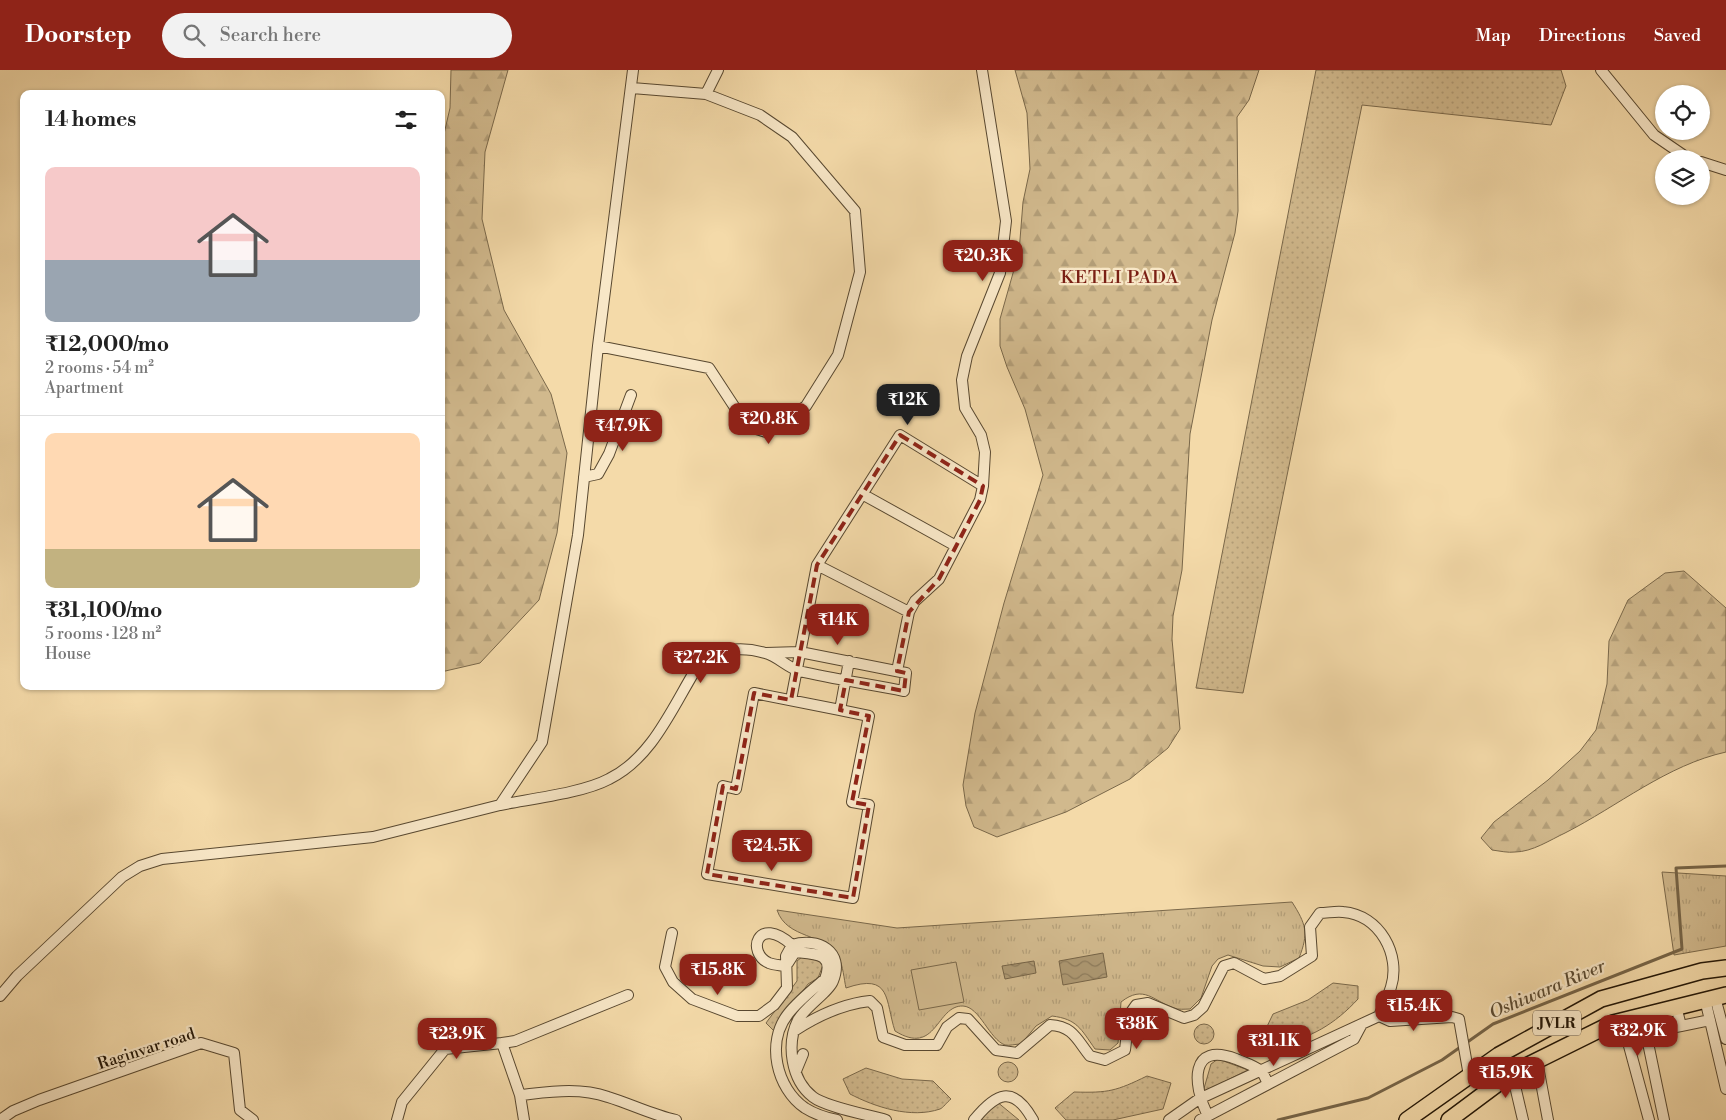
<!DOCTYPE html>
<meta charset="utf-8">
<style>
:root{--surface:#fff;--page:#f2f2f2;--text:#222;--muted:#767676;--line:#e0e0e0;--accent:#8f2418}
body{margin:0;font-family:"Libre Bodoni",serif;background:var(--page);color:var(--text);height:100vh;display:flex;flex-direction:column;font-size:19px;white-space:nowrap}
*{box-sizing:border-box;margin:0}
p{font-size:16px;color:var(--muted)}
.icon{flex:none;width:28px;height:28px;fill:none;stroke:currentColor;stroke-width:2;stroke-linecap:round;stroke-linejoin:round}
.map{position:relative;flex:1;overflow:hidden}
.details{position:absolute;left:20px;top:20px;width:425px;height:600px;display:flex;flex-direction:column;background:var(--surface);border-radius:10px;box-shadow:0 1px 4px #0004}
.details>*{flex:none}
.tools{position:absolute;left:1655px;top:15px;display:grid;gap:10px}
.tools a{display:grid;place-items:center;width:55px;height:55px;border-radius:50%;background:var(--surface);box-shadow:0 1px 4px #0004;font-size:25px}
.price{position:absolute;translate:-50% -42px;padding:0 11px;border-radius:10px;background:var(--accent);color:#fff;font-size:16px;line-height:32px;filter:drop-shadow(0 1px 2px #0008)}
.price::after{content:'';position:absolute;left:50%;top:30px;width:15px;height:11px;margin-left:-8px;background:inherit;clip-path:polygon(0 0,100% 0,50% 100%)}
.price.current{background:#222;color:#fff}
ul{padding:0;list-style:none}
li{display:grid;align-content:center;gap:10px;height:265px;padding:0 25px}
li+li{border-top:1px solid var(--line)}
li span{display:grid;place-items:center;height:155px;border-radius:10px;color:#555}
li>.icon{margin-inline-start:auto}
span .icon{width:90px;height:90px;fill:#fffc;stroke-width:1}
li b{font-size:21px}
h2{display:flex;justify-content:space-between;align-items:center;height:60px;padding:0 25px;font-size:21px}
header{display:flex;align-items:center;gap:30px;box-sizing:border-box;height:70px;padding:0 25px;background:var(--accent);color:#fff}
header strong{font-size:24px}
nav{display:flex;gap:28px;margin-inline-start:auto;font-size:18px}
.search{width:350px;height:45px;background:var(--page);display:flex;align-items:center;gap:12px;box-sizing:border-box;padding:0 18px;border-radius:28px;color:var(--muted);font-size:19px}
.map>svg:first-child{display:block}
.grass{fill:url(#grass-dots);stroke:#7a684a}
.forest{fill:url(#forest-firs);stroke:#7a684a}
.park{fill:url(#park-tufts);stroke:#7a684a}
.garden{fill:#d1b98d;stroke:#7a684a}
.water{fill:url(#water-waves);stroke:#766447}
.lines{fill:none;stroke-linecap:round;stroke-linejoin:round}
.stream{stroke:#766447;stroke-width:3}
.street-casing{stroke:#584830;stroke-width:12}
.primary-casing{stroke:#241707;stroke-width:18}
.street{stroke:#f8e7c7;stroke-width:10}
.primary{stroke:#f4daa9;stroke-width:15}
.marked{fill:none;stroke:#8f2418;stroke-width:4;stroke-dasharray:10 6;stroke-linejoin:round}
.labels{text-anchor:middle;stroke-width:4.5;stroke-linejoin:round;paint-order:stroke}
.shield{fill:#f8e7c7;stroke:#645541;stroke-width:1}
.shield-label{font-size:15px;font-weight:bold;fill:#241707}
.street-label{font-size:16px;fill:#241707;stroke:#f8e7c7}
.neighbourhood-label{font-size:18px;letter-spacing:1px;fill:#7a1f14;stroke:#f8e7c7}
.water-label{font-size:18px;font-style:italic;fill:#5b4b32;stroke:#f8e7c7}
</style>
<header>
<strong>Doorstep</strong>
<div class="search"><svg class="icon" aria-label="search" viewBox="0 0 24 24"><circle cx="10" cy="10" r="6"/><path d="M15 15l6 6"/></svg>Search here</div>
<nav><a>Map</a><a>Directions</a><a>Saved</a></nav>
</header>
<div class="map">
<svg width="1726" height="1050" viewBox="0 0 1726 1050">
<defs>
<pattern id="grass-dots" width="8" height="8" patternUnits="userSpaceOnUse" patternTransform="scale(1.25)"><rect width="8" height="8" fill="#d1b98d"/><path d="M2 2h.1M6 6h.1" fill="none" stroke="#b39e78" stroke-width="1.8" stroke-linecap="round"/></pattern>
<pattern id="forest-firs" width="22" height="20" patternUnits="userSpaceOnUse" patternTransform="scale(1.25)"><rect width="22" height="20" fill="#d1b98d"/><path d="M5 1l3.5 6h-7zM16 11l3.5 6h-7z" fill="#b39e78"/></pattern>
<pattern id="park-tufts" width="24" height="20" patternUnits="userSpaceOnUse" patternTransform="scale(1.25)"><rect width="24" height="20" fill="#d1b98d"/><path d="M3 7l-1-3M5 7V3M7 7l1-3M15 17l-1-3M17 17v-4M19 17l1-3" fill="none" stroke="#b39e78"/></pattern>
<pattern id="water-waves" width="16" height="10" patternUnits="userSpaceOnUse" patternTransform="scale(1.25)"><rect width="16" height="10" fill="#ad9872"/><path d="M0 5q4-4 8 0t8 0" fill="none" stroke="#8d7b5c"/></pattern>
</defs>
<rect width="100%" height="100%" fill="#f4daa9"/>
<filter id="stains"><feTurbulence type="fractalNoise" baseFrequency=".004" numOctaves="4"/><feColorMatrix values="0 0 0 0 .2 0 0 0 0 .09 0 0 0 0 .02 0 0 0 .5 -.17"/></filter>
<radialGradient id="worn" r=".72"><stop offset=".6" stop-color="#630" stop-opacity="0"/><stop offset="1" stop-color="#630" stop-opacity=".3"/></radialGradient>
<!-- grass -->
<path class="grass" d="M1316 0H1561L1566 16 1551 55 1362 35 1243 623 1196 618Z
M802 887 817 889 823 895 818 908 808 914 774 961 766 953 797 911V891Z
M1333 913 1358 916V929C1335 954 1310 969 1276 975L1262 967 1273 944 1308 930Z
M1194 964a10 10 0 1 1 20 0a10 10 0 1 1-20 0Z
M1218 989 1248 1000 1203 1022 1211 994Z
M998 1002a10 10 0 1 1 20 0a10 10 0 1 1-20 0Z
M866 998 902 1009 933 1011 951 1029C947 1032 943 1038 940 1039 911 1049 875 1037 850 1024L843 1009Z
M1147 1006 1171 1013 1163 1039 1113 1050H1066L1055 1038 1074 1022C1109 1023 1116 1021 1147 1006Z
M996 1031 1019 1050H980Z"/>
<!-- forest -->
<path class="forest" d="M451 0H508L485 82 482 149 504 240 551 324 567 383 557 463 539 530 480 593 441 602V77L450 38Z
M1015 0H1259L1249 30 1237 47 1238 141 1235 163 1212 250 1190 364 1182 500 1173 546 1172 569 1180 659 1168 678 1130 709 1066 742 997 767 974 757 966 736 963 715 975 643 1004 533 1043 405 1025 339 1007 297 1000 276V249L1019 182 1023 132 1030 99 1027 43Z
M1684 501 1726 538V682C1667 695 1618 736 1565 763 1550 770 1532 782 1515 782 1508 783 1500 781 1492 780L1481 768 1494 752 1548 710 1580 681 1596 660 1607 614 1609 571 1628 530 1665 503Z"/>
<!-- park -->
<path class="park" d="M1662 802 1726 806V876L1674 885Z
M1292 832C1306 854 1309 863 1299 888L1280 897 1263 896 1228 885 1218 889 1212 896 1201 928 1190 939C1185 939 1178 940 1174 938 1153 931 1144 914 1121 932L1118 973 1110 980 1095 979C1081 959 1077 949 1052 946L1036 956 1021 974C1016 974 1009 976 1005 975 989 969 980 937 963 936 936 935 937 987 895 961 885 931 892 902 846 918 844 909 843 896 839 888 825 862 787 870 777 840L897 858Z"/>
<!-- garden -->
<path class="garden" d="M956 892 964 932 919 940 911 900Z"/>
<!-- water -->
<path class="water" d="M1103 883 1107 907 1063 915 1059 891Z
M1034 891 1036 903 1005 909 1002 896Z"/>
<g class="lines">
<!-- stream -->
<path class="stream" d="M1278 1050 1368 1028 1442 990 1493 954 1682 879 1676 798 1726 796"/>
<!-- street casing -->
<g class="street-casing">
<path id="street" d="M982 0 1006 151 1000 203 967 286 962 310 965 338 981 365 985 382 983 416
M1601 0 1654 65 1689 89
M706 24 718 0
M1701 92 1726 100
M598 276 709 298 747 356 766 362 806 336 838 285 860 202 855 141 792 67 760 45 706 24 632 18
M584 407 598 404 609 384 631 325
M862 424 956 476
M817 495 909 542
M791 630 817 495 900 365 983 416 980 430 939 509 915 531 909 542 897 601
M840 640 754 623 736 719 723 716 707 804 853 828 869 735 852 732 869 646 840 640 849 591
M500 735C530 729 583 723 609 709 652 688 672 638 696 599 711 578 741 576 765 583 777 586 787 597 799 601 833 609 869 614 904 621L906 603 800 582 766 583
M672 863 665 897 673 912 692 929 737 946H759L774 935 787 918 786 886 792 875C818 867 845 881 833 911 829 922 806 936 798 950 786 974 791 1010 813 1027 826 1037 869 1045 886 1050
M788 893 795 882C815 884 835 883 825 909 812 920 798 931 788 944 766 972 776 1018 805 1038 813 1043 827 1048 837 1050
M785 896C780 895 774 895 769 893 746 883 757 844 792 875
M0 926 17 906 122 807 140 796 162 789 373 767 500 735 542 672 578 465 598 276 633 0
M1715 927 1726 969
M1705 929 1726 1019
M1379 946 1390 951 1452 947 1459 949 1469 1006
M1622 950 1649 1050
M1681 956 1710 950
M794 961C817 946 842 934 870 931L877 938 883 967 905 975H937L947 957 959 948 968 949 996 980 1017 983 1050 955C1073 956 1077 970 1090 986L1105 990 1125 980 1129 945 1136 935 1148 933 1184 948 1194 945 1203 937 1224 896 1234 893 1264 909 1280 906 1312 886 1310 857 1320 843C1327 843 1336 841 1343 842 1380 845 1401 885 1391 917 1388 927 1383 937 1379 946L1199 1029 1169 1050
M502 973 515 971 628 925
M1537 991 1548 1050
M796 1001 803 984
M1512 1003 1523 1050
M520 1025C549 1022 579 1017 608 1027 631 1034 652 1045 676 1050
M1207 1044C1193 1015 1189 971 1236 989 1243 992 1255 996 1261 1001 1264 1004 1266 1010 1268 1014
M0 1050 13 1041 39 1030 201 973 234 983 240 1040 253 1050
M397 1050 402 1032 445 979 502 973 520 1025 524 1050
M974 1050C996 1023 1013 1014 1033 1050
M1200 1050 1354 969 1362 954
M1664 1050 1647 968 1655 961 1681 956 1676 936"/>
</g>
<!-- primary casing -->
<g class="primary-casing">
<path id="primary" d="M1407 1050 1499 985 1601 929 1702 901 1726 898
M1449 1050 1512 1003 1613 953 1726 925"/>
</g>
<!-- street -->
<use href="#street" class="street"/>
<!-- primary -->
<use href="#primary" class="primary"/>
</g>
<!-- marked area -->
<path class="marked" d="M900 365 983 416 980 430 939 509 909 542 897 601 906 603 904 621 846 610 840 640 869 646 852 732 869 735 853 828 707 804 723 716 736 719 754 623 791 630 817 495Z"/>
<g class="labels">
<!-- shield labels -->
<rect class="shield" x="1533" y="940.5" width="48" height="25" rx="4"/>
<g class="shield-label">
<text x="1557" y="958">JVLR</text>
</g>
<!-- street labels -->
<g class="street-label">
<text transform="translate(146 978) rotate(-18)" y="6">Raginvar road</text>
</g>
<!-- neighbourhood labels -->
<g class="neighbourhood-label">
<text x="1120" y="213">KETLI PADA</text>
</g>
<!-- water labels -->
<g class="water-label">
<text transform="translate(1547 919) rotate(-23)" y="6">Oshiwara River</text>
</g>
</g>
<rect width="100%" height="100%" filter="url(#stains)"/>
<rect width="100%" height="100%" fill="url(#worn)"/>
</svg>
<div class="tools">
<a><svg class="icon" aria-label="locate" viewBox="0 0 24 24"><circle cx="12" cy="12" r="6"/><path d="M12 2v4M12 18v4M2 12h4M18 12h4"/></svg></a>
<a><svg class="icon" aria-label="layers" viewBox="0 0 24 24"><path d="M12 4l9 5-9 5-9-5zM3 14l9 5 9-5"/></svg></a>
</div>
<b class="price" style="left:983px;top:212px">₹20.3K</b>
<b class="price current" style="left:908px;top:356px">₹12K</b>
<b class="price" style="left:769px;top:375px">₹20.8K</b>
<b class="price" style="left:623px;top:382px">₹47.9K</b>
<b class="price" style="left:838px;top:576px">₹14K</b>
<b class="price" style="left:701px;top:614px">₹27.2K</b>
<b class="price" style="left:772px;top:802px">₹24.5K</b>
<b class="price" style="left:718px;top:926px">₹15.8K</b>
<b class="price" style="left:1414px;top:962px">₹15.4K</b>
<b class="price" style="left:1137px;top:980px">₹38K</b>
<b class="price" style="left:1638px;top:987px">₹32.9K</b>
<b class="price" style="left:457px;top:990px">₹23.9K</b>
<b class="price" style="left:1274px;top:997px">₹31.1K</b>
<b class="price" style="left:1506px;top:1029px">₹15.9K</b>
<section class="details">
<h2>14 homes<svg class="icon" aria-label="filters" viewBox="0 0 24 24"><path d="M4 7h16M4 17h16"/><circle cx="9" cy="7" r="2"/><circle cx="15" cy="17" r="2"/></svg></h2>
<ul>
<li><span style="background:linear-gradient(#f6c9c9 60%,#9aa5b1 0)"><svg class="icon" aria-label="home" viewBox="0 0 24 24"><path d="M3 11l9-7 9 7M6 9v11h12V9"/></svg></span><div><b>₹12,000/mo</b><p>2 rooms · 54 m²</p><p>Apartment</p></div></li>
<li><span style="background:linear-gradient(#ffd9b3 75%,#c2b280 0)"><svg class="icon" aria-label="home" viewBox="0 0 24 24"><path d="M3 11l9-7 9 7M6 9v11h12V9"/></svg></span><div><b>₹31,100/mo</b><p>5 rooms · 128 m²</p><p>House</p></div></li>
</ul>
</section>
</div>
